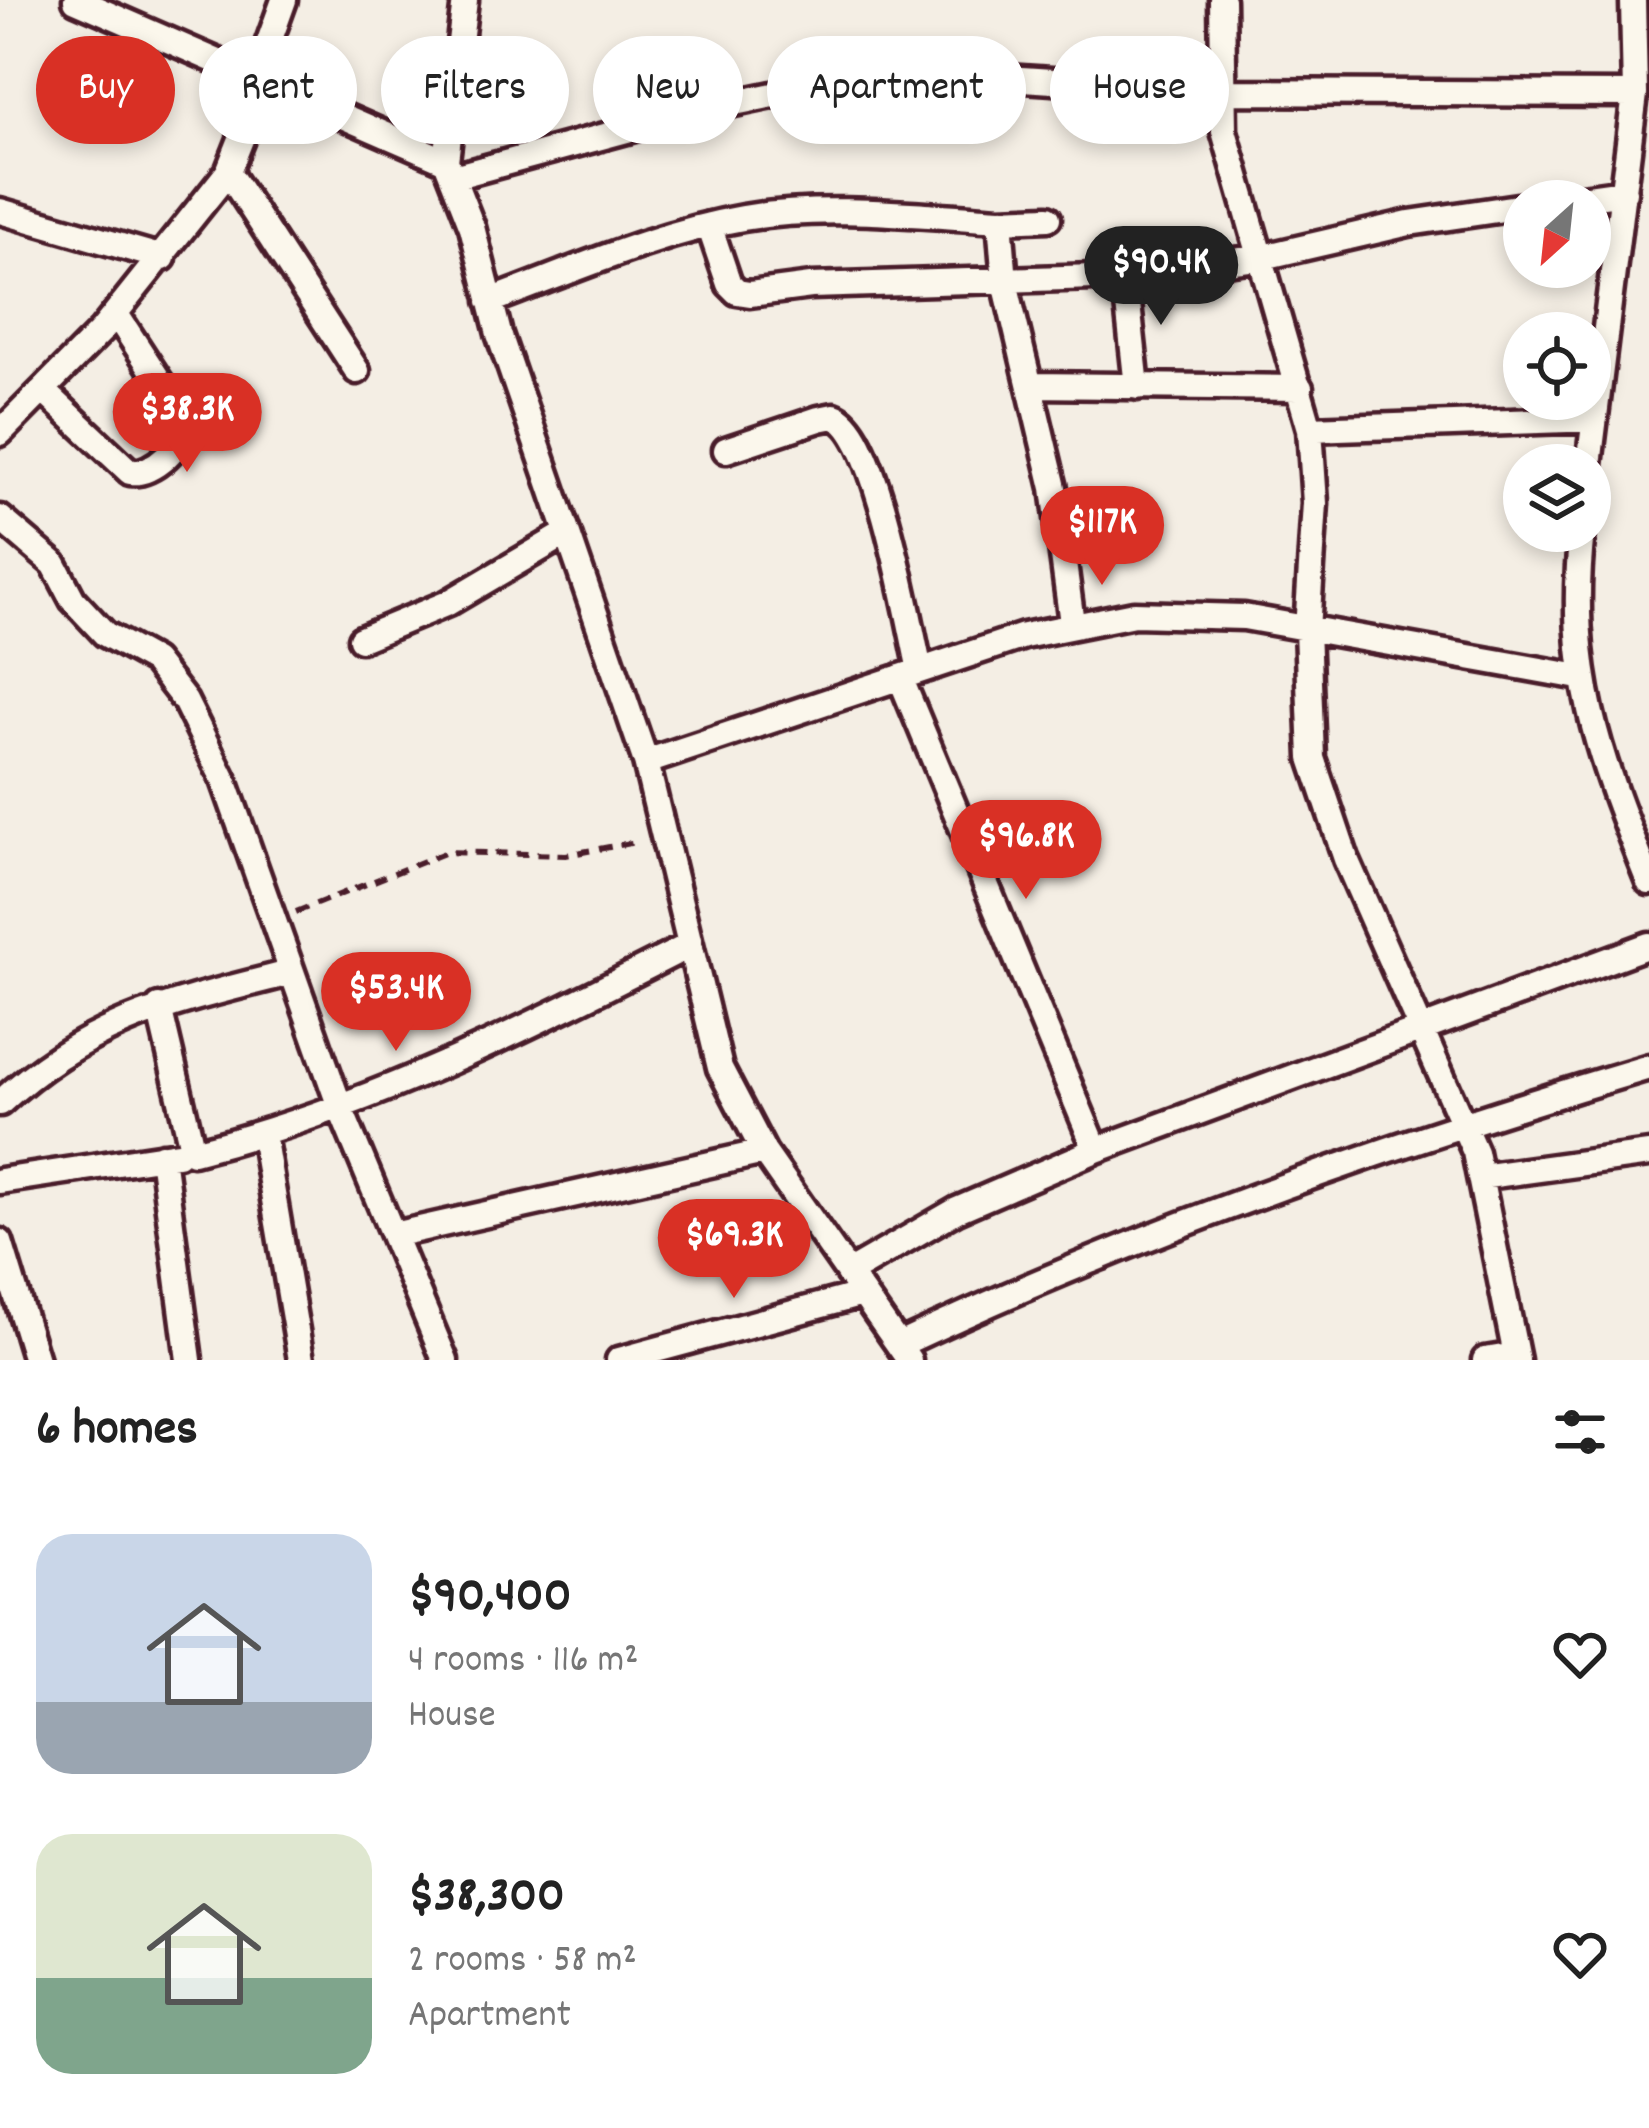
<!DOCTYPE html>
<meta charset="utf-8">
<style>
:root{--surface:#fff;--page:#f6f6f6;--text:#222;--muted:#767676;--accent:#d93025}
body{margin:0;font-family:Dekko,sans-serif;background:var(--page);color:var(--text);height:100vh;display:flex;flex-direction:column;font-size:45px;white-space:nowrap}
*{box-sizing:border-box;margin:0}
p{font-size:39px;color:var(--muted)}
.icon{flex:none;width:66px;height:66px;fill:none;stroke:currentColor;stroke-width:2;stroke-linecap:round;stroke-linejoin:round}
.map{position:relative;height:1360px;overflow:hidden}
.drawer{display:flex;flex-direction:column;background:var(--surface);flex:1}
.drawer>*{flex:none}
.top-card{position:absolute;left:36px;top:36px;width:1578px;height:108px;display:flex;gap:24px}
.needle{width:78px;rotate:207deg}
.buttons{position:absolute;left:1503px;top:180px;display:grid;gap:24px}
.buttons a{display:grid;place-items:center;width:108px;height:108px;border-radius:50%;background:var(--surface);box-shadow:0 6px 18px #0003;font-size:60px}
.price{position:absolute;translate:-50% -102px;padding:0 27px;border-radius:42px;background:var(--accent);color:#fff;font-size:39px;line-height:78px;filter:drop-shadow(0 3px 6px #0008)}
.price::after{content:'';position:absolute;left:50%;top:72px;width:36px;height:27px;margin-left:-18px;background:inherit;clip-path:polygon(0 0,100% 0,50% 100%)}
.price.current{background:#222;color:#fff}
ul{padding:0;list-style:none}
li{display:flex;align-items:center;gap:36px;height:300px;padding:0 36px}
li span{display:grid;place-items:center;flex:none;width:336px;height:240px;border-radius:36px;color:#555}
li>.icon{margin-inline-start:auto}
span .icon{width:144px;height:144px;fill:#fffc;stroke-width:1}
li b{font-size:51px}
h2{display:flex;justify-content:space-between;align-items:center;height:144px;padding:0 36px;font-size:51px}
.pill{padding:0 42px;border-radius:54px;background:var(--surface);box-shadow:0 6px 18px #0003;font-size:42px;line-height:108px}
.pill.current{background:var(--accent);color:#fff}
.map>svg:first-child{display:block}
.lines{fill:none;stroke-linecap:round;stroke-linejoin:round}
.street-casing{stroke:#4a1f2b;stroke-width:33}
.path{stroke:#4a1f2b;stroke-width:6;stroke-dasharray:12 9;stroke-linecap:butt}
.street{stroke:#fbf7ec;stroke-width:24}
</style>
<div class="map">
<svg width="1649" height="1360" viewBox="0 0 1649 1360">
<rect width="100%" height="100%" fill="#f4eee4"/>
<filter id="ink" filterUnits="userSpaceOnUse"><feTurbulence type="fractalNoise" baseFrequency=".00833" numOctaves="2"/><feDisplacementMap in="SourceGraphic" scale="24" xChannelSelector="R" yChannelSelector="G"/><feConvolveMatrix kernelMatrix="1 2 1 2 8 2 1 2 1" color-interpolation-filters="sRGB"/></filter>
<g filter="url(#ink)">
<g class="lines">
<!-- street casing -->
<g class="street-casing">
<path id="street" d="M76 0 446 161
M465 0 446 161 472 227 499 334 646 762 720 1068 764 1152 909 1360
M1222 0 1224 131 1310 429 1315 503 1307 630 1312 758 1346 859 1475 1152 1517 1360
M228 172 357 371
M453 177 705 109 860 77 962 75 1220 92 1635 94
M1560 201 1624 192
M0 211 163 258
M1048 218 1000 220 1005 282 1054 488 1072 623
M709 225 729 284 737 292 750 294 811 286 1125 276 1263 257 1409 223 1524 206
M1125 276 1137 387
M490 301C572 271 656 233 743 218 826 204 916 215 1000 220
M1030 385 1300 388
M44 391 130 472C153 476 184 444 186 422L116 314
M1310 429 1595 419
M0 433 102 330 228 172 251 114 256 78 284 0
M726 450 819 419 834 416C877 430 909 623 920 670
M1589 465 1635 94 1633 0
M0 518 54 564 73 600 105 634 154 661 185 701 224 780 341 1110 445 1360
M1582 531C1566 673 1598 753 1649 882
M361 639 448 603 567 533
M900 677 1096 1150
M646 762 1024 636 1134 614 1244 617 1580 677
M159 1007 193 1152C369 1108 527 1028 688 946
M0 1103C88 1020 176 1002 290 973
M263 1134 301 1360
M162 1156 189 1360
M1480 1177 1649 1154
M0 1181 178 1154
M393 1235 764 1152
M0 1242 36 1360
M848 1273 957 1210 1096 1150 1649 945
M901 1344C1140 1231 1396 1142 1649 1067
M619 1360 863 1294
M1485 1360 1515 1355"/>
</g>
<!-- path -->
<path class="path" d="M296 912 447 852 566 855 636 842"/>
<!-- street -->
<use href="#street" class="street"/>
</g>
</g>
</svg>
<div class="buttons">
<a><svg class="needle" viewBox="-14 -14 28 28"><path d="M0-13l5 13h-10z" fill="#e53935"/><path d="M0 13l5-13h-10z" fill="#767676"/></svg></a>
<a><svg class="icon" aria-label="locate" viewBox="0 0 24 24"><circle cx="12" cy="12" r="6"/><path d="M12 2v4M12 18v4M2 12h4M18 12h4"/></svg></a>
<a><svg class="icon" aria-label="layers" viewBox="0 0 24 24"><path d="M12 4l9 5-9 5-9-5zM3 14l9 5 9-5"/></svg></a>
</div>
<b class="price current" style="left:1161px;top:328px">$90.4K</b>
<b class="price" style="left:187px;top:475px">$38.3K</b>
<b class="price" style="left:1102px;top:588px">$117K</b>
<b class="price" style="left:1026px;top:902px">$96.8K</b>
<b class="price" style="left:396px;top:1054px">$53.4K</b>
<b class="price" style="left:734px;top:1301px">$69.3K</b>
<div class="top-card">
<a class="pill current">Buy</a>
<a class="pill">Rent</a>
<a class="pill">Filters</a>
<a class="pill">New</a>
<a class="pill">Apartment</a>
<a class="pill">House</a>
</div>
</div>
<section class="drawer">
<h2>6 homes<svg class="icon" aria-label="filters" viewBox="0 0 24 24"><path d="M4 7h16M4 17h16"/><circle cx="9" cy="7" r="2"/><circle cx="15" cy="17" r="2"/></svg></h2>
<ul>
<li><span style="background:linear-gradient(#c9d6e8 70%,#9aa5b1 0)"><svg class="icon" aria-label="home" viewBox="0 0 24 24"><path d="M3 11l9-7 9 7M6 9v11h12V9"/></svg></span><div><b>$90,400</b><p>4 rooms · 116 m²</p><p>House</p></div><svg class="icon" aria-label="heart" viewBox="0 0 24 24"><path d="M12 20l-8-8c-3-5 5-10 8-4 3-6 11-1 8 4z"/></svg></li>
<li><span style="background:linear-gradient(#dfe7d0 60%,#7fa58c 0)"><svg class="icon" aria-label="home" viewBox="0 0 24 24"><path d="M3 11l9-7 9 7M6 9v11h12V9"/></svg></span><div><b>$38,300</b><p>2 rooms · 58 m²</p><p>Apartment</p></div><svg class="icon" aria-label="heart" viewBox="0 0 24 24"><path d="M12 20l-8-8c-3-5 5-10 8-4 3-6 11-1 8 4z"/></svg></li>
</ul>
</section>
